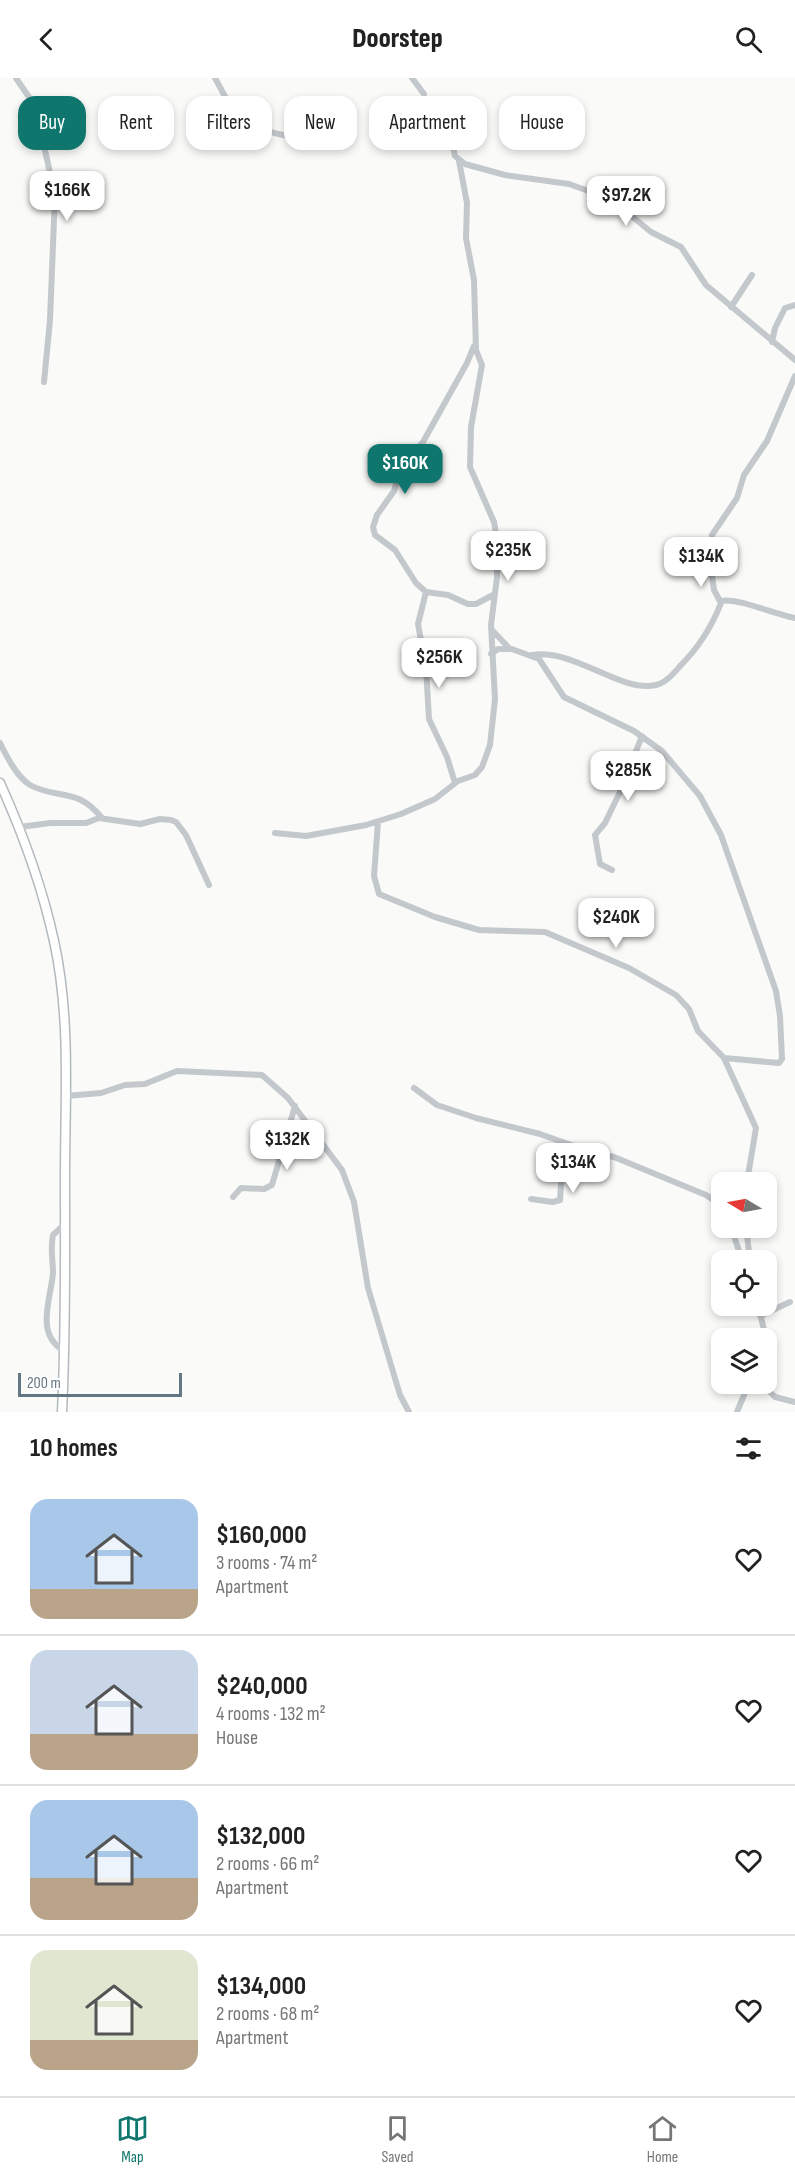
<!DOCTYPE html>
<meta charset="utf-8">
<style>
:root{--surface:#fff;--page:#f6f6f6;--text:#222;--muted:#767676;--line:#e0e0e0;--accent:#0f766e}
body{margin:0;font-family:"Sofia Sans Condensed",sans-serif;background:var(--page);color:var(--text);height:100vh;display:flex;flex-direction:column;font-size:22px;white-space:nowrap}
*{box-sizing:border-box;margin:0}
p{font-size:20px;color:var(--muted)}
.icon{flex:none;width:33px;height:33px;fill:none;stroke:currentColor;stroke-width:2;stroke-linecap:round;stroke-linejoin:round}
.map{position:relative;height:1334px;overflow:hidden}
.panel{display:flex;flex-direction:column;background:var(--surface);flex:1}
.panel>*{flex:none}
.hud{position:absolute;left:18px;top:18px;width:759px;height:54px;display:flex;gap:12px}
.needle{width:39px;rotate:280deg}
.buttons{position:absolute;left:711px;top:1094px;display:grid;gap:12px}
.buttons a{display:grid;place-items:center;width:66px;height:66px;border-radius:12px;background:var(--surface);box-shadow:0 3px 9px #0003;font-size:30px}
.scale{position:absolute;left:18px;bottom:15px;width:164px;box-sizing:border-box;padding-left:6px;border:3px solid #657683;border-top:0;font-size:16px;line-height:21px;white-space:nowrap;color:#657683;-webkit-text-stroke:4px #fff;paint-order:stroke}
.price{position:absolute;translate:-50% -51px;padding:0 14px;border-radius:12px;background:#fff;color:#222;font-size:20px;line-height:39px;filter:drop-shadow(0 2px 3px #0008)}
.price::after{content:'';position:absolute;left:50%;top:36px;width:18px;height:14px;margin-left:-9px;background:inherit;clip-path:polygon(0 0,100% 0,50% 100%)}
.price.selected{background:var(--accent);color:#fff}
ul{padding:0;list-style:none}
li{display:flex;align-items:center;gap:18px;height:150px;padding:0 30px}
li+li{border-top:2px solid var(--line)}
li span{display:grid;place-items:center;flex:none;width:168px;height:120px;border-radius:18px;color:#555}
li>.icon{margin-inline-start:auto}
span .icon{width:72px;height:72px;fill:#fffc;stroke-width:1}
li b{font-size:26px}
h2{display:flex;justify-content:space-between;align-items:center;height:72px;padding:0 30px;font-size:26px}
.tag{padding:0 21px;border-radius:18px;background:var(--surface);box-shadow:0 3px 9px #0003;font-size:21px;line-height:54px}
.tag.selected{background:var(--accent);color:#fff}
header{display:flex;justify-content:space-between;align-items:center;height:78px;padding:0 30px;background:var(--surface);font-size:27px;font-weight:800}
.tabs{display:flex;justify-content:space-around;align-items:center;height:84px;border-top:2px solid var(--line);background:var(--surface);font-size:16px;color:var(--muted)}
.tabs a{display:grid;justify-items:center;gap:3px}
.tabs .selected{color:var(--accent)}
.map>svg:first-child{display:block}
.lines{fill:none;stroke-linecap:round;stroke-linejoin:round}
.secondary-casing{stroke:#b3babf;stroke-width:11}
.street{stroke:#c3c8cc;stroke-width:6}
.secondary{stroke:#fff;stroke-width:8}
</style>
<header><svg class="icon" aria-label="back" viewBox="0 0 24 24"><path d="M15 5l-7 7 7 7"/></svg>Doorstep<svg class="icon" aria-label="search" viewBox="0 0 24 24"><circle cx="10" cy="10" r="6"/><path d="M15 15l6 6"/></svg></header>
<div class="map">
<svg width="795" height="1334" viewBox="0 0 795 1334">
<rect width="100%" height="100%" fill="#fafaf8"/>
<g class="lines">
<!-- secondary casing -->
<g class="secondary-casing">
<path id="secondary" d="M0 705C23 756 42 808 54 863 71 940 65 1021 65 1098 65 1177 66 1255 62 1334"/>
</g>
<!-- street -->
<path class="street" d="M16 0 35 28 55 117 50 242 44 304
M215 0C223 14 231 33 244 43 262 57 321 63 345 68
M412 0 424 16
M451 60 455 78 465 86 505 97 569 106 611 121 651 154 681 169 706 207 795 282
M731 229 752 197
M772 264 775 250 785 230 795 227
M474 268 467 285 423 364 400 392 394 413 377 437 373 449 375 457 395 472 416 505 426 514 448 517 468 526H476L493 517
M426 514 418 546 426 589 429 641 447 679 455 705
M721 523C735 519 777 537 795 540
M492 552 509 570 539 581 564 619 634 653 662 673 700 718 721 757 776 913 780 938 782 981 779 985 724 980
M491 576 498 571H509
M532 577C575 570 619 615 656 607 666 605 674 595 681 587 699 569 712 548 721 525L714 512 711 490 712 457 737 420 744 397 767 363 795 298
M0 665C7 679 17 699 30 707 57 722 76 708 102 740
M378 744 374 798 379 816 435 839 479 852 545 854 629 890 676 917 689 931 698 953 724 980 756 1050 747 1104
M20 749 50 745H86L99 740 140 746 160 741 171 742 176 744 186 757 209 807
M275 755 306 758 366 747 401 736 435 721 458 703 475 697 482 689 490 667 495 621 491 547 497 499 496 455 494 444 470 389 471 349 482 287 476 272 474 202 466 160 467 125 459 83
M612 792 600 786 595 757 605 745 619 716 642 658
M414 1010 437 1027 476 1040 540 1056 591 1074 614 1079 706 1117 722 1128
M66 1018 101 1015 125 1007 145 1006 177 993 262 997 288 1020 342 1092 354 1124 368 1210 400 1317 409 1334
M233 1119 241 1110 264 1111 272 1107 295 1028
M531 1121 553 1124 560 1122 563 1074 559 1063
M731 1149 742 1182
M746 1149 750 1182
M758 1227 766 1260
M760 1238 790 1224
M65 1273C34 1257 51 1221 53 1195 53 1182 50 1170 53 1157L66 1145
M767 1311 775 1319 795 1324
M737 1334 747 1310 767 1311 766 1297"/>
<!-- secondary -->
<use href="#secondary" class="secondary"/>
</g>
</svg>
<div class="buttons">
<a><svg class="needle" viewBox="-14 -14 28 28"><path d="M0-13l5 13h-10z" fill="#e53935"/><path d="M0 13l5-13h-10z" fill="#767676"/></svg></a>
<a><svg class="icon" aria-label="locate" viewBox="0 0 24 24"><circle cx="12" cy="12" r="6"/><path d="M12 2v4M12 18v4M2 12h4M18 12h4"/></svg></a>
<a><svg class="icon" aria-label="layers" viewBox="0 0 24 24"><path d="M12 4l9 5-9 5-9-5zM3 14l9 5 9-5"/></svg></a>
</div>
<div class="scale">200 m</div>
<b class="price" style="left:67px;top:144px">$166K</b>
<b class="price" style="left:626px;top:149px">$97.2K</b>
<b class="price selected" style="left:405px;top:417px">$160K</b>
<b class="price" style="left:508px;top:504px">$235K</b>
<b class="price" style="left:701px;top:510px">$134K</b>
<b class="price" style="left:439px;top:611px">$256K</b>
<b class="price" style="left:628px;top:724px">$285K</b>
<b class="price" style="left:616px;top:871px">$240K</b>
<b class="price" style="left:287px;top:1093px">$132K</b>
<b class="price" style="left:573px;top:1116px">$134K</b>
<div class="hud">
<a class="tag selected">Buy</a>
<a class="tag">Rent</a>
<a class="tag">Filters</a>
<a class="tag">New</a>
<a class="tag">Apartment</a>
<a class="tag">House</a>
</div>
</div>
<section class="panel">
<h2>10 homes<svg class="icon" aria-label="filters" viewBox="0 0 24 24"><path d="M4 7h16M4 17h16"/><circle cx="9" cy="7" r="2"/><circle cx="15" cy="17" r="2"/></svg></h2>
<ul>
<li><span style="background:linear-gradient(#a9c7e8 75%,#b9a48a 0)"><svg class="icon" aria-label="home" viewBox="0 0 24 24"><path d="M3 11l9-7 9 7M6 9v11h12V9"/></svg></span><div><b>$160,000</b><p>3 rooms · 74 m²</p><p>Apartment</p></div><svg class="icon" aria-label="heart" viewBox="0 0 24 24"><path d="M12 20l-8-8c-3-5 5-10 8-4 3-6 11-1 8 4z"/></svg></li>
<li><span style="background:linear-gradient(#c9d6e8 70%,#b9a48a 0)"><svg class="icon" aria-label="home" viewBox="0 0 24 24"><path d="M3 11l9-7 9 7M6 9v11h12V9"/></svg></span><div><b>$240,000</b><p>4 rooms · 132 m²</p><p>House</p></div><svg class="icon" aria-label="heart" viewBox="0 0 24 24"><path d="M12 20l-8-8c-3-5 5-10 8-4 3-6 11-1 8 4z"/></svg></li>
<li><span style="background:linear-gradient(#a9c7e8 65%,#b9a48a 0)"><svg class="icon" aria-label="home" viewBox="0 0 24 24"><path d="M3 11l9-7 9 7M6 9v11h12V9"/></svg></span><div><b>$132,000</b><p>2 rooms · 66 m²</p><p>Apartment</p></div><svg class="icon" aria-label="heart" viewBox="0 0 24 24"><path d="M12 20l-8-8c-3-5 5-10 8-4 3-6 11-1 8 4z"/></svg></li>
<li><span style="background:linear-gradient(#dfe7d0 75%,#b9a48a 0)"><svg class="icon" aria-label="home" viewBox="0 0 24 24"><path d="M3 11l9-7 9 7M6 9v11h12V9"/></svg></span><div><b>$134,000</b><p>2 rooms · 68 m²</p><p>Apartment</p></div><svg class="icon" aria-label="heart" viewBox="0 0 24 24"><path d="M12 20l-8-8c-3-5 5-10 8-4 3-6 11-1 8 4z"/></svg></li>
</ul>
</section>
<nav class="tabs">
<a class="selected"><svg class="icon" aria-label="map" viewBox="0 0 24 24"><path d="M3 6l6-2 6 2 6-2v14l-6 2-6-2-6 2zM9 4v14M15 6v14"/></svg>Map</a>
<a><svg class="icon" aria-label="saved" viewBox="0 0 24 24"><path d="M7 4h10v16l-5-4-5 4z"/></svg>Saved</a>
<a><svg class="icon" aria-label="home" viewBox="0 0 24 24"><path d="M3 11l9-7 9 7M6 9v11h12V9"/></svg>Home</a>
</nav>
